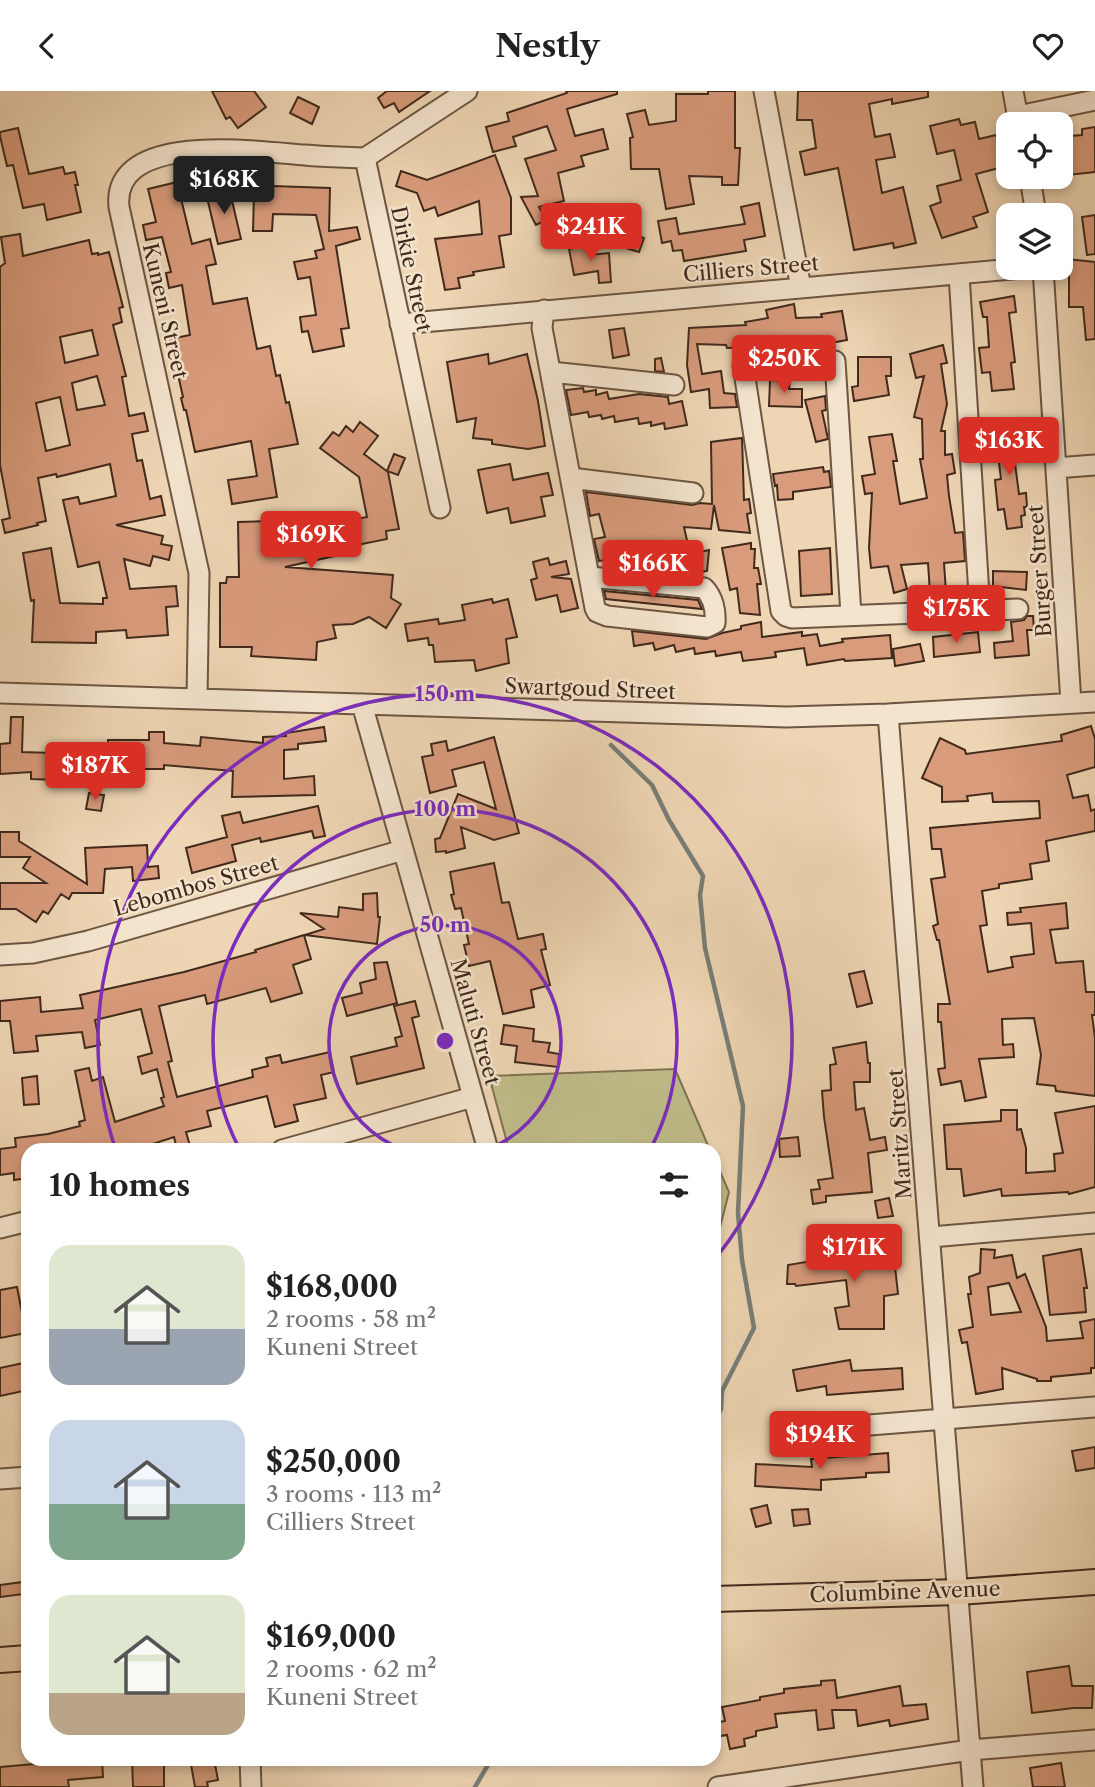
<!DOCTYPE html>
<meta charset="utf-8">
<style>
:root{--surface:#fff;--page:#f2f2f2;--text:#222;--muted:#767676;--accent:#d93025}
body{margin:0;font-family:"Libre Caslon Text",serif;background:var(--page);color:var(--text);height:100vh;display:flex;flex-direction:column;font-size:26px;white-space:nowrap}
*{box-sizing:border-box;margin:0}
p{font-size:23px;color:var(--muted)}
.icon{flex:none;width:38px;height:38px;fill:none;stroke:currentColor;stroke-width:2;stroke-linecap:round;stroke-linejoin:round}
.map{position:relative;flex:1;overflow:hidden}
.side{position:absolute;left:21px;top:1052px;width:700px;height:623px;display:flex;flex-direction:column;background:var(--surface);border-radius:21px;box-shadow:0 4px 10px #0003}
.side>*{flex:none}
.fabs{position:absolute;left:996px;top:21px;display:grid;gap:14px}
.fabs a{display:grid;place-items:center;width:77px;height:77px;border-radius:14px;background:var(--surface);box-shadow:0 4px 10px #0003;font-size:35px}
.price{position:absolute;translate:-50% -60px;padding:0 16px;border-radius:7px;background:var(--accent);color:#fff;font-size:23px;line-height:46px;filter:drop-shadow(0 2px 4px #0008)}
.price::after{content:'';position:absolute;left:50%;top:42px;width:21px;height:16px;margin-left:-10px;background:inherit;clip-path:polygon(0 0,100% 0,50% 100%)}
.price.current{background:#222;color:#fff}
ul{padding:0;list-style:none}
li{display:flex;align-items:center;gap:21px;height:175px;padding:0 28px}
li span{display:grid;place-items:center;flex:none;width:196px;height:140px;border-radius:21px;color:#555}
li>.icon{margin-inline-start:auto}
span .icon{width:84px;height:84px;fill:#fffc;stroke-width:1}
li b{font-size:30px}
h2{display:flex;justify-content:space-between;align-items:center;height:84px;padding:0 28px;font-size:30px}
header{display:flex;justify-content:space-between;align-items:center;height:91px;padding:0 28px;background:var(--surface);font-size:32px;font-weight:800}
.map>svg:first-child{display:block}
.green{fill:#bebc89;stroke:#807352;stroke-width:2}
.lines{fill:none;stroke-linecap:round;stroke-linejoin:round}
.stream{stroke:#787e78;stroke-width:4.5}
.building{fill:#d89b7c;stroke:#412a1c;stroke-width:2;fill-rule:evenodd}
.minor-casing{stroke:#6c5542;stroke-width:23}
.major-casing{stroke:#412a1c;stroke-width:28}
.minor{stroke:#f4e4ce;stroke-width:19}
.major{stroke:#eed5b3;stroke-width:24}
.ring{fill:none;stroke:#7b2cbf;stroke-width:3.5}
.labels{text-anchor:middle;stroke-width:5;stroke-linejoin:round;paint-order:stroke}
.street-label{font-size:21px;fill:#412a1c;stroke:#f4e4ce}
.centre{fill:#7b2cbf;stroke:#f4e4ce;stroke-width:3.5}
.ring-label{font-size:21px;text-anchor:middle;font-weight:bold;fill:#7b2cbf;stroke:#f4e4ce;stroke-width:5;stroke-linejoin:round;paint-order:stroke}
</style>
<header><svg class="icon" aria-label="back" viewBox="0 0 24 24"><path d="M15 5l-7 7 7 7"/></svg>Nestly<svg class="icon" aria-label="heart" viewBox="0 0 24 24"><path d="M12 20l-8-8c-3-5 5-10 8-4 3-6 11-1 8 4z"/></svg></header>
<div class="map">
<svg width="1095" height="1696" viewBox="0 0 1095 1696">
<rect width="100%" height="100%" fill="#eed5b3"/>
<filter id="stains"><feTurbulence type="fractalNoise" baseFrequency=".00286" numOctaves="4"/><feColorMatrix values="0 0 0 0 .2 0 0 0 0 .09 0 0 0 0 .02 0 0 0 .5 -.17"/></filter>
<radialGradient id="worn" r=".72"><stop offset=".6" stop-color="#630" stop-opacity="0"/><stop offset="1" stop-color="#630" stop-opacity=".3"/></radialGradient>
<!-- green -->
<path class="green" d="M675 978 710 1059H509L489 985Z
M714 1067 729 1101 714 1160Z"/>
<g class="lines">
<!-- stream -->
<path class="stream" d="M611 654 652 694 669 729 703 785 700 804 705 857 743 1015 738 1122 742 1169 754 1237 722 1300 721 1318 714 1332
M475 1696 489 1672 494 1668"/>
</g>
<!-- building -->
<path class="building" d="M212 0H254L266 16 238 37 230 26 226 28Z
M387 0H430L399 21 394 12 384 17 378 7Z
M566 0H617V3L567 18 575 45 603 38 608 58 581 65 584 75 558 82 564 110 539 116 546 129 536 134 521 106 538 105 525 68 556 59 547 35 513 46 516 55 493 61 486 36 509 30 507 22 567 2Z
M708 0H735V57H740L738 94H722V86L689 85 694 113 666 118 659 78H631L630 47 633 46 627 23 645 19 649 34 676 30V3H708Z
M798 0H928V6L892 13V8L869 13 875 46 890 43 895 66 876 69 882 102 903 96 916 152 894 157 893 152 854 159 838 77 805 84 800 61 816 57 812 29H797Z
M298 6 319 16 312 33 290 22Z
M959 28 961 34 975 31 979 48 996 44 1003 76 976 83 988 121 973 126 977 136 942 147 930 115 941 111 937 95 961 89 954 59 937 63 930 35Z
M1095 36V81L1068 84 1067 70 1072 69 1069 45 1082 44V38Z
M18 37 29 83 63 76 65 83 75 81 78 94H75L81 121 47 129 44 113 23 117 13 74 7 75 0 45V41Z
M495 64 511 107V143L499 145 504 176 473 181 474 184 458 187 460 197 445 199 435 148 482 143 479 110 438 125 435 116 424 120 417 102 396 95 401 80 427 89Z
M177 91 192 153 210 148 216 173 206 175 213 213 247 207 257 258 270 255 276 285 280 284 286 312 289 311 298 353 269 358 277 406 232 413 228 389 257 385 251 350 195 361 186 319H184L181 307 183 306 170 248 190 244 182 194 169 197 166 182 171 181 162 146 146 149 143 134 156 131 148 98Z
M272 95 330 97 329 140 357 136 360 148 336 155 349 237 341 238 344 255 313 261 308 240 302 241 300 226 316 224 310 186 298 188 294 171 317 167 315 160 324 158 316 124 273 123 272 140H253L254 102 272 103Z
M229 97 241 148 218 153 206 102Z
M759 112 765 145 744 149 746 160 684 170 682 159 673 160 671 150 662 152 658 130 676 127 679 143 745 133 741 116Z
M1095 124V163L1087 164 1082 126Z
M631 142 644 147 639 161 626 157Z
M20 143 23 165 89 149 92 163 98 162V164L109 161 123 216 119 217 122 231 113 234 126 285 122 286 129 325 144 322 148 340 132 343 137 370 142 369 150 408 161 405 165 424 116 434 163 445 161 453 172 455 169 469 153 465 150 475 124 468 130 498 176 495 178 515 166 516 168 544 127 547 126 539 96 541V552L32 551 34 509 31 510 23 462 51 457 60 512 103 513V507H107L99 471 78 476 63 409 78 406 80 413 116 405 110 373 57 386 56 383 38 387 46 430 37 432 38 434 5 442 2 429 10 427 0 374V176L5 172 1 146ZM92 239 98 264 65 272 60 246ZM97 285 105 314 77 319 72 292ZM60 306 70 354 46 360 36 312Z
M587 154 589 164 609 162 611 191 599 192 598 180 574 184 569 158Z
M1067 168 1095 171V248L1086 249 1083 216H1069V183L1065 182Z
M1014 205 1016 221 1009 222 1015 271 1011 272 1014 298 992 300 990 281 982 282 979 257 989 256 987 226H983L980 211Z
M794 213 796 227 822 226 821 223 842 220 847 249 831 252V248L796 249 797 255 782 256V251L752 256 727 257 726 254 697 253 702 283 721 280 724 302 735 303 737 316 710 317 709 298 691 301 687 274 689 237 746 234 745 231 768 227 766 219Z
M624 237 629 264 613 267 609 239Z
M943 254 947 272 941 273 947 313 941 340H945V364L952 363 955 382 947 384 949 405 955 442 963 441 965 470 944 472 946 501 930 502 928 472 901 474 907 498 894 502 888 475 871 477 869 457 872 402 865 403 862 385 875 383 869 346 892 343 897 370H893L900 413 927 407 920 368H923L922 328 914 326 924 285 916 287 910 263Z
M488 263 489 273 527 263 538 310 545 355 528 358 492 353V349L473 347 476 327 457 331 447 271Z
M858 266H891V285H886L889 304 854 310 852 296 858 295Z
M661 267 664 281 655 280V268Z
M770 289 790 290 789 298H802V316L769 315Z
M583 297 584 301 596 299V304L607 301 609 308 639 303 668 306 669 313 682 310 687 334 665 338 664 332 651 335V331L639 333 638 327 615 331 614 325 602 328 601 324 589 326 588 321 571 324 566 299Z
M825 305 826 319 822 320 828 348 816 351 805 309Z
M360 331 378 345 364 363 388 381 399 438 386 440 387 448 352 455 353 461 285 476 393 484 391 507 401 513 386 537 369 526 353 533 333 534 336 547 317 551 316 569 251 565 252 556H220V492H226L227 486H239L238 431 268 430 269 444 328 443 327 434 367 426 359 386 320 357 333 341 339 345 346 335 353 341Z
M1015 337 1017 351H1022L1024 364 1014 365 1019 403 1026 402 1027 416H1024L1025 424 1021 425 1022 436 1007 438 1004 418 998 419 995 389 1001 388 998 364H995L993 339Z
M742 347 744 409 749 408 751 422 747 423 750 442 719 439 714 414 711 438 684 436 690 463 709 459 707 480 689 483 659 480 657 471 638 474 637 468 607 475V469L599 470 594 448 605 446 599 423 590 425 586 401 692 414 700 412 712 413 711 351Z
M394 363 405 367 398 384 387 380Z
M510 373 513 389 548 382 553 404 541 406 545 425 511 432 508 417 487 422 478 379Z
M823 376 824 381 829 380 831 396 793 401V408L778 409 777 394 775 395 773 383Z
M751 452V458H755L754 477H758L761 493H757L760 524 740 522 737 497 730 499 722 457Z
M830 457 832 503 801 505 799 460Z
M548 467 550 474 566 470 569 483 551 486 571 488 578 517 561 521 557 504 536 509 531 489 537 487 533 471Z
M993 480 1027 481 1026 499 993 495Z
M604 500 698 509 702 518 606 508Z
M492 508 493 512 508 508 517 546 506 548 509 572 476 580 474 569 435 571 433 554H429L428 547 408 550 405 533 438 528 439 533 465 529 462 514Z
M1027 525H1033L1034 539H1027L1029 564 995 567 994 552 1013 550 1011 531 1024 529Z
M761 531 762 546 802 541V545L817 543 820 555 843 551 842 548 890 544 892 567 845 570 844 568 807 574 804 557 775 561 776 566 743 570 741 561 716 565 715 560 695 563 694 557 676 561 674 554 655 559 653 552 634 555 632 540 706 548 722 542 741 538V535Z
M978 541 980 561 934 566 933 546Z
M920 553 924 570 895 575 893 558Z
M11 626H23L22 661 84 663 83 690 31 688V681L0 683V653L10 652Z
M1091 635 1095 648V676L1067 684 1073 707 1088 704 1091 720 1095 718V740L1046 750 1049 770 1030 773 1032 788 999 793V797L982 800 987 834 980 835 988 881 1013 876 1011 866 1034 863 1031 832 1008 834 1007 822 1021 821 1020 817 1066 812 1068 837 1050 839 1056 872 1083 870 1086 901H1095V924H1092L1095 947V1005L1056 1000 1055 995 1037 993 1041 964 1034 927 1002 928 1003 954 1013 953 1014 966 979 968 986 1006 965 1010 961 990 941 994 938 978 945 977 941 931H938V913H950L939 849H937L933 835 938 833 931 788 945 786 941 758H932L930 737 1040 727 1039 710 993 711 992 702 967 705 968 710 942 711V696L922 687 940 647 965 659 966 663 1062 650 1061 644Z
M324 636 326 650 298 653V658L284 659V688L314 685 315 704 232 706 233 680 164 674V678H132V685H108V649H149V641H164V652L200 655 201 646 263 652V646L286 645V642Z
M494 646 519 742 494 749 461 736 465 757 446 762V760L436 761 435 748 440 747 458 703 496 718 484 671 452 679 456 695 430 702 422 666 433 664 431 653 446 650 448 660Z
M89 702 104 704 101 720 86 718Z
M318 715 325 745 314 747 312 740 261 751 260 747 232 754 236 770 192 782 186 757 227 746 222 725 240 721 243 732Z
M0 741H19V750L87 793 85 757 147 754 148 776 158 775 159 787 133 790 132 776 105 778 103 802H72L69 808 61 803 48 823 43 820 36 831 16 818H0V792H46L23 777 30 766H0Z
M494 772 502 812 509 811 518 848 543 843 546 858 541 859 550 894 531 899 534 916 503 923 490 870 469 875 464 854 469 853 461 817 455 818 451 804 454 803 450 781Z
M377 802 378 826H380L377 853 305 844 324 838 300 822 338 826 339 816 363 819V803Z
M304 844 311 868 293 874 302 902 271 911 266 897 207 913 205 904 159 915 172 970 168 971 177 1006 253 986 252 979 268 975 266 967 280 964 282 972 330 961 334 981 321 984 326 1007 294 1014 298 1030 275 1036 267 1005 207 1020 211 1035 186 1041 190 1055 177 1058 174 1046 134 1059H28V1087L14 1089V1082L0 1084V1058L16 1056 15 1047 48 1043 80 1035 79 1031 85 1029 75 980 89 977 92 990 103 986 115 1031 164 1015 161 1007 164 1006 157 978 142 983 138 966 152 962 141 918 95 929 100 954 85 957 82 941 36 945 38 960 14 962 10 930H0V910L40 906 41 921 83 917 80 904 184 881 256 861 255 859Z
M387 871 397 912 347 925 342 907 362 902 360 892 376 888 374 872Z
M864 880 872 912 857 916 849 883Z
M415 910 419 925 412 927 424 977 357 993 351 966 397 955 395 947 402 945 394 915Z
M504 934 534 938 533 950 550 952 548 961 559 963 558 976 515 971 517 955 501 953Z
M866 951 868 972H870V991H854L856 1019 864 1017 870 1049 885 1046 887 1059 868 1062 872 1101 826 1105V1111L813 1113 811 1099 820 1098 818 1089 833 1087 824 1026 822 1000 831 999 830 974 836 973 833 957Z
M37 985 39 1013 24 1014 22 987Z
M1095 1015V1096L1069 1103 1068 1101 1002 1105 1001 1098 964 1105 961 1078H947L944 1034 1001 1030V1019H1017V1039L1021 1038 1026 1057V1082L1055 1080 1054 1063 1063 1062 1055 1022Z
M798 1046 800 1065 780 1066 779 1048Z
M889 1107 893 1125 878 1127 875 1110Z
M857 1157 858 1164 893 1157 898 1203 884 1205V1238H839L835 1217 849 1215 846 1189 796 1195 795 1193H787L788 1174 824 1168V1163Z
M981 1158 995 1159 994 1167 1012 1164 1017 1187 1025 1183 1046 1236 1047 1250 1083 1247 1080 1231 1095 1228V1277H1091V1282L1051 1286V1290H1037V1288L1002 1277 1003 1298 976 1303 967 1251 962 1252 959 1239 973 1236 968 1203H971L969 1186 980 1182ZM1009 1192 1021 1221 991 1224 988 1196Z
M1081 1158 1087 1197H1084L1086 1221 1050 1224 1043 1165Z
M17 1196 26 1242 0 1247V1199Z
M850 1269 852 1280 902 1277 903 1298 827 1304 826 1295 797 1300 793 1279Z
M28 1271V1299L0 1305V1277Z
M1095 1356V1377L1076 1380 1072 1360Z
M888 1362 889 1381 866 1382V1386L821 1389V1399L755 1395 756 1373 812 1376 811 1368Z
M767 1414 771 1432 756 1436 751 1418Z
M808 1418 810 1433 794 1435 792 1419Z
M23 1491 24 1503 0 1506V1494Z
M1069 1575 1072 1595H1093L1092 1617H1074L1032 1622 1027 1581Z
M835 1589 837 1607 900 1595 903 1615 926 1613 928 1628 890 1635 889 1629 858 1635 856 1619H832L834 1637 818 1639 816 1619 775 1623 777 1636 756 1640V1645L744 1648 745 1655 730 1658 727 1644 714 1646V1632L725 1630 722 1616 760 1609V1606L784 1602V1598L821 1594V1590Z
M69 1668H102L103 1686 68 1689 69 1696H0V1676L69 1670Z
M132 1668H164V1696H133Z
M190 1668H214L218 1689 207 1691 208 1696H195Z
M1061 1672 1065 1696H1033L1030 1677Z"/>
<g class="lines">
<!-- minor casing -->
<g class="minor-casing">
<path id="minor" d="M764 0 801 197
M1013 0 1019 33
M1018 25 1095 9
M365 67 440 417
M365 67 467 0
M1030 86 1036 124
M1043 177 1071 612
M959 183 980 520
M544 219 542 237 595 517 597 521 607 525 707 536 715 532C716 520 713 506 704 497L590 486
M400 233 1023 177
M551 281 674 294
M1056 377 1095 374
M571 387 693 402
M851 524 835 270 743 274 781 520 786 525 792 527 1018 518
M0 602 786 626 888 623 1095 611
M197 608 199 482 119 116C111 39 260 61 305 64 325 66 345 66 365 67
M362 613 488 1059
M888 623 973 1696
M0 864 33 862 88 850 403 759
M282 1059 473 1006
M0 1137 28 1130
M931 1146 1095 1132
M782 1341 1095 1316
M0 1388 28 1386
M250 1668 251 1696
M718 1696 970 1659 1095 1649"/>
</g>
<!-- major casing -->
<g class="major-casing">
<path id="major" d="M714 1508 959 1501 1095 1491
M0 1569 28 1567"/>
</g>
<!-- minor -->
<use href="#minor" class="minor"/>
<!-- major -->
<use href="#major" class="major"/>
</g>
<!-- distance rings -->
<g class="ring">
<path d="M404 1059A116 116 0 1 1 486 1059"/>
<path d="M239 1057A232 232 0 1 1 651 1057"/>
<path d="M115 1057A347 347 0 1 1 715 1168"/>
</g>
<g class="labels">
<!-- street labels -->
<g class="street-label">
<text transform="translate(411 178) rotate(78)" y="7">Dirkie Street</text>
<text transform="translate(751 178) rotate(-5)" y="7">Cilliers Street</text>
<text transform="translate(165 220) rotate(77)" y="7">Kuneni Street</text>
<text transform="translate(1040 480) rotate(-94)" y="7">Burger Street</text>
<text transform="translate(590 598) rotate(2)" y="7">Swartgoud Street</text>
<text transform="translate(196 795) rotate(-16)" y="7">Lebombos Street</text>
<text transform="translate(475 931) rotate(74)" y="7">Maluti Street</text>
<text transform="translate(900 1043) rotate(-94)" y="7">Maritz Street</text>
<text transform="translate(905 1501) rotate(-2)" y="7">Columbine Avenue</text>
</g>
</g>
<circle cx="445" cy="950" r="10" class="centre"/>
<g class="ring-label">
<text x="445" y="610">150 m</text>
<text x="445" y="725">100 m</text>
<text x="445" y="841">50 m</text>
</g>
<rect width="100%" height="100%" filter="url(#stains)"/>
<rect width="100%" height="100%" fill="url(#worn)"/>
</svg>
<div class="fabs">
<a><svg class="icon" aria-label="locate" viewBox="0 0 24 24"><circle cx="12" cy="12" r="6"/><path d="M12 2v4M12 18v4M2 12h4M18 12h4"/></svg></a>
<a><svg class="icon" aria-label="layers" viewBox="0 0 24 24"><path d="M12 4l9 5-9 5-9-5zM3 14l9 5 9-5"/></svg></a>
</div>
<b class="price current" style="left:224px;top:125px">$168K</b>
<b class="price" style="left:591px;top:172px">$241K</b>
<b class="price" style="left:784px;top:304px">$250K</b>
<b class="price" style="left:1009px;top:386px">$163K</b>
<b class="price" style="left:311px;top:480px">$169K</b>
<b class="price" style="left:653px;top:509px">$166K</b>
<b class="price" style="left:956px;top:554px">$175K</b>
<b class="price" style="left:95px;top:711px">$187K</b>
<b class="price" style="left:854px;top:1193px">$171K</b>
<b class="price" style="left:820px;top:1380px">$194K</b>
<section class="side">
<h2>10 homes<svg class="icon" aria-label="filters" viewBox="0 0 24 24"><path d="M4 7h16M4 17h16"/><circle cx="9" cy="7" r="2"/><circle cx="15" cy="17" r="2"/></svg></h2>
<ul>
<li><span style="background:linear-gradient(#dfe7d0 60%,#9aa5b1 0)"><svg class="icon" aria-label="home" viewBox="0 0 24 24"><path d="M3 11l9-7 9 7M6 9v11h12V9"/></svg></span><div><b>$168,000</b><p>2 rooms · 58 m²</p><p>Kuneni Street</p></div></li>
<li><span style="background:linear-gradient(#c9d6e8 60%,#7fa58c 0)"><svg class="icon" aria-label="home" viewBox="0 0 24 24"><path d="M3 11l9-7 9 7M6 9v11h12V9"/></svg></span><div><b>$250,000</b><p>3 rooms · 113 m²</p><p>Cilliers Street</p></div></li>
<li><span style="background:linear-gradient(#dfe7d0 70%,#b9a48a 0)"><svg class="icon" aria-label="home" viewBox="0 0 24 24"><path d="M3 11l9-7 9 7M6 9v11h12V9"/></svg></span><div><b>$169,000</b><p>2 rooms · 62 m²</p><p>Kuneni Street</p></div></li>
</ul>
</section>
</div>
